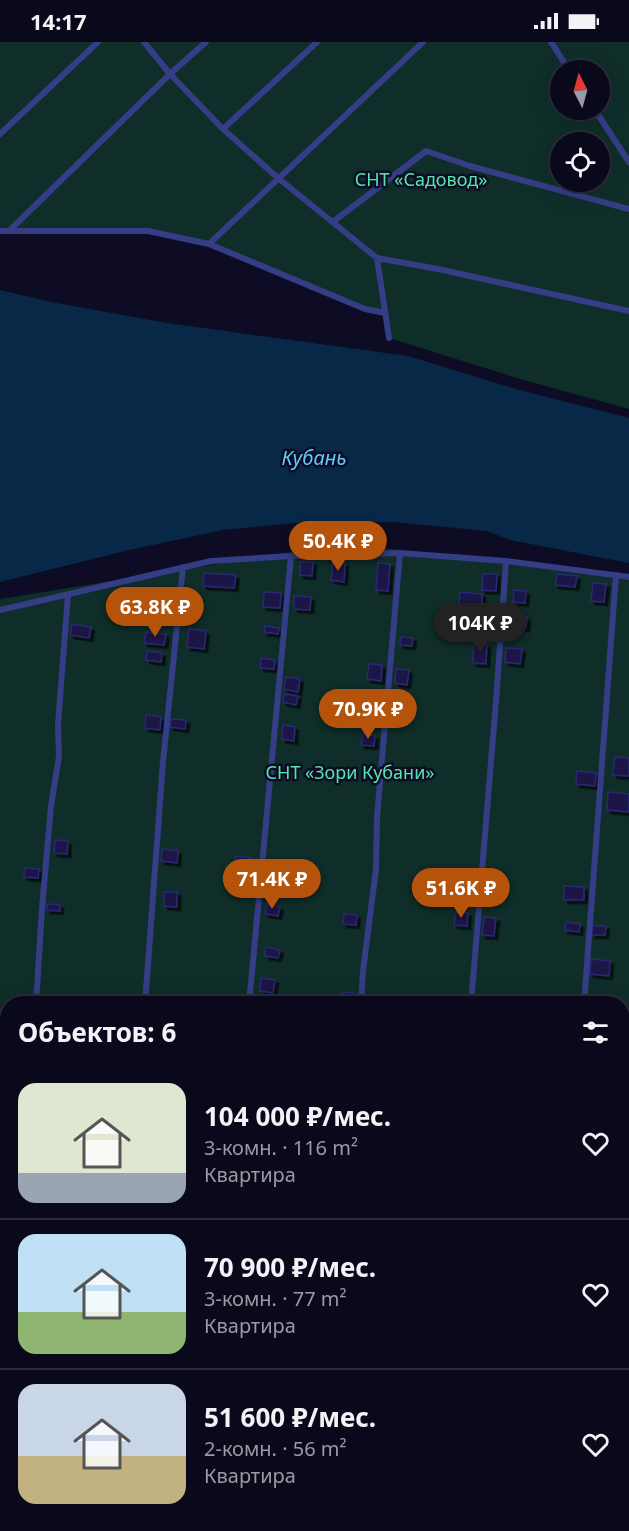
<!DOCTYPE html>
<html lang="ru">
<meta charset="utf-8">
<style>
:root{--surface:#0a091b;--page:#131224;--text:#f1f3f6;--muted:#999aa3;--line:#2a2a3a;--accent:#b45309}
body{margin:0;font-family:"Noto Sans",sans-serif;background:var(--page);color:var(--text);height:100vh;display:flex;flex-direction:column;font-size:22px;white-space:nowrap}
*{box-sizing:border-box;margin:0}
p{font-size:20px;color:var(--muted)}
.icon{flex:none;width:33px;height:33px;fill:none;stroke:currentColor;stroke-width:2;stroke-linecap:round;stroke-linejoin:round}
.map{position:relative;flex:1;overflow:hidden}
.side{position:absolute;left:0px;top:954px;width:630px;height:536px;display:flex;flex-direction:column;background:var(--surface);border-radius:24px 24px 0 0;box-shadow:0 6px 24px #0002,0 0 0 2px var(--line)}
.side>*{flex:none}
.needle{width:39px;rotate:354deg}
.controls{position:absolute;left:550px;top:18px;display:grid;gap:12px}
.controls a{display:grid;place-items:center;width:60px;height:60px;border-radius:50%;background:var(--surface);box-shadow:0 6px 24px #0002,0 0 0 2px var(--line);font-size:30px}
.price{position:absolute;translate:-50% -51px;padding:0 14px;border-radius:21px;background:var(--accent);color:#fff;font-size:20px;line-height:39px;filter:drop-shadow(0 2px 3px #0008)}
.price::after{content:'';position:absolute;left:50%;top:36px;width:18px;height:14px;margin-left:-9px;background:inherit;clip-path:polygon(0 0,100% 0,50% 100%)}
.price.active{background:#222;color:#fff}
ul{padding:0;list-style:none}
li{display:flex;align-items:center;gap:18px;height:150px;padding:0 18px}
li+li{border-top:2px solid var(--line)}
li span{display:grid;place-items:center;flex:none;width:168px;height:120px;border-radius:18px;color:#555}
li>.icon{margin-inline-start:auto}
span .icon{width:72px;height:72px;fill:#fffc;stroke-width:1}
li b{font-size:26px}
h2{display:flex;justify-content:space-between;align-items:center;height:72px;padding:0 18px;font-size:26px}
.status{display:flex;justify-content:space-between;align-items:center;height:42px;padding:0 30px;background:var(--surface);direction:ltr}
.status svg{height:16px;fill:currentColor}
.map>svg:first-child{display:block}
.green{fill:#0f2e29;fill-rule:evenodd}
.water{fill:#082847}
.building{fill:#1a1746;stroke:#2c2874;stroke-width:1.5;filter:url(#shadow)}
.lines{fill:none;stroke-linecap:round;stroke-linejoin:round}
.lane{stroke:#343d86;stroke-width:6}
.labels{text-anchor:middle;stroke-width:5;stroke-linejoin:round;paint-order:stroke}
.park-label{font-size:18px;fill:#53e7ad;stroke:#0d0c24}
.water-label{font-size:20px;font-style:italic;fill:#5dcbff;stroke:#0d0c24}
</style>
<div class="status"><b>14:17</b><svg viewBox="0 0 49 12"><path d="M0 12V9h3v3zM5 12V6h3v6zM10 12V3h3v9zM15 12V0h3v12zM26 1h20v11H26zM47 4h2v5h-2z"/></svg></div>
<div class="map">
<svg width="629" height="1489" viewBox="0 0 629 1489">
<defs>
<filter id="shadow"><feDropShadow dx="3.5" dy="3.5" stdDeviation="0" flood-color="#0009"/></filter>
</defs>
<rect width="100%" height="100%" fill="#0d0c24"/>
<!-- green -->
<path class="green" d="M0 0H551L569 28H561V68H600V28H572L554 0H629V367L520 337 389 296 385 271 365 267 209 202 148 189 0 190ZM561 100H600V140H561Z
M347 501 629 538V1489H50L43 1482H622V962H8L7 1465 0 1461V557Z"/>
<!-- water -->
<path class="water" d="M0 248 51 260 167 281 408 314 516 347 629 376V521L510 498 487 489 393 480 293 481 223 488 129 508 0 540Z"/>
<!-- building -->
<path class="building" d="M300 520H313L312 534 300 533Z
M333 520 345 521 344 540 331 538Z
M378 521 390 522 388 549 376 548Z
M204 531 236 533 234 546 203 544Z
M483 532H497L496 549 482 548Z
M557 532 577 534 575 545 555 543Z
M593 541 606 542 604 560 591 559Z
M514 548 526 549 525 561 513 560Z
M264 550 281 551 280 566 263 565Z
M460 550 482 552V564L459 562Z
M294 554 311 555 310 568 294 567Z
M147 557 168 559 167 570 146 569Z
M513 574 527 575 526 586 512 585Z
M72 582 91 585 89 596 70 593Z
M265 584 279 586 278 592 264 590Z
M189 587 206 589 204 607 187 605Z
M146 590 166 592 164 603 144 601Z
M401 595 413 596 412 604 400 603Z
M474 602H487L486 622 473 621Z
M506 606 522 607 520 622 505 620Z
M147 609 162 611 161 620 146 618Z
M261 616 275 618 274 627 260 626Z
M369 622 382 623 381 639 367 637Z
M396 627 409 628 407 643 395 641Z
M286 635 300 637 298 650 284 647Z
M284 652 298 654 296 663 283 660Z
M366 659 377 661 376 676 364 674Z
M146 673 161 675 160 688 145 686Z
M171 677 186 678 185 687 170 685Z
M283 683 295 685 294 699 282 697Z
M363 692 375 694 374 704 361 703Z
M615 715 629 716V734L613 733Z
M577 729 596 731 595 744 576 742Z
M608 750 629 752V770L607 768Z
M55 798 68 799 67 812 54 811Z
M162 807 178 809 177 821 161 819Z
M236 814 252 816 251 829 235 828Z
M25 826 39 827 38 836 24 835Z
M564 844 584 845V858H564Z
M164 850H177V865L164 864Z
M47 862 60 863V869L47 868Z
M267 862 280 865 278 874 265 872Z
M456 870 468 871 467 884 454 883Z
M344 872 357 873 356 883 343 882Z
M484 875 496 876 494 894 482 893Z
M566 880 580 882 579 890 565 888Z
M592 884H606L605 893H592Z
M266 905 280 908 278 916 265 914Z
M591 917 610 919 609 934 590 932Z
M261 936 275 938 273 951 260 949Z
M353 950V956L343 957V951Z
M622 1064H626L625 1091H622Z
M0 1168 6 1169 4 1186 0 1185Z
M624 1311H629V1325H624Z
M338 1482H356V1488L337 1486Z
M370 1482H389L388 1489 369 1487Z
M399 1482H420L419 1489 398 1488Z
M620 1484 629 1486V1489H619Z"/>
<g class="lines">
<!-- lane -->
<path class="lane" d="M144 0 170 32 223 87 278 136 377 216 438 227 629 269
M551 0 569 28
M595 68 629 120
M223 87 317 0
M0 92 98 0
M334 179 426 109 470 124 629 167
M0 189H148L209 202 365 267 385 271
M9 189 170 32 206 0
M209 202 423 0
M377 216 389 296
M0 568 211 519 291 514 400 511 506 519 629 535
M36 962 42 866 51 764 59 714 58 682 68 552
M145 962 163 720 183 525
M249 962 291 514
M361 962 363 929 376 827 377 775 400 511
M471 962 496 659 506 519
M584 962 616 533
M0 994 8 995
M622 1055H629
M6 1308 8 1290
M622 1461H629
M205 1489 210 1482
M431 1489 432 1482
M545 1489 546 1482"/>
</g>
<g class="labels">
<!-- park labels -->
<g class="park-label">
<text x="421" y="144">СНТ «Садовод»</text>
<text x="350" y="737">СНТ «Зори Кубани»</text>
</g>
<!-- water labels -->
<g class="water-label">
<text x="314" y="423">Кубань</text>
</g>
</g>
</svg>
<div class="controls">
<a><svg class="needle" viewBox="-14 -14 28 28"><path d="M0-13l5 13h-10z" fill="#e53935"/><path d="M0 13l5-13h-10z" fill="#999aa3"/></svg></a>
<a><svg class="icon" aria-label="locate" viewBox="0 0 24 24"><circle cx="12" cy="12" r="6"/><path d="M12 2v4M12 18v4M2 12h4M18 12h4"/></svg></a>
</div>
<b class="price" style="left:338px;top:530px">50.4K ₽</b>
<b class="price" style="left:155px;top:596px">63.8K ₽</b>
<b class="price active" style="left:480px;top:612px">104K ₽</b>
<b class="price" style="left:368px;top:698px">70.9K ₽</b>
<b class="price" style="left:272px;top:868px">71.4K ₽</b>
<b class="price" style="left:461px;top:877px">51.6K ₽</b>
<section class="side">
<h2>Объектов: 6<svg class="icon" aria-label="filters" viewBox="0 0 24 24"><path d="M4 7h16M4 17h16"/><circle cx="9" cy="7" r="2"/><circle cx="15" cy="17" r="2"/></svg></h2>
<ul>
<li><span style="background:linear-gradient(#dfe7d0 75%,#9aa5b1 0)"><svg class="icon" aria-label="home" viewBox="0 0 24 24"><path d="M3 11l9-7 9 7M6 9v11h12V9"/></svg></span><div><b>104 000 ₽/мес.</b><p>3-комн. · 116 m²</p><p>Квартира</p></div><svg class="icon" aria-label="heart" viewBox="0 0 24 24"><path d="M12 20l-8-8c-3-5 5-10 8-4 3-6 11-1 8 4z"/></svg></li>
<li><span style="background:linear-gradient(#bfe0f5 65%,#8fb573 0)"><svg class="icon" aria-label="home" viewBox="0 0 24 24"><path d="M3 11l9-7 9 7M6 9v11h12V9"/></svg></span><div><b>70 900 ₽/мес.</b><p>3-комн. · 77 m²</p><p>Квартира</p></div><svg class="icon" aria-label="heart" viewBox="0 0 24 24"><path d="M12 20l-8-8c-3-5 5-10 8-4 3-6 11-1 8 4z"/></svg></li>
<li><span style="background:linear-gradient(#c9d6e8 60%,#c2b280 0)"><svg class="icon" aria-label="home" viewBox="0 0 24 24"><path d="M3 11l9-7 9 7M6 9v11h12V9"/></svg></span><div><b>51 600 ₽/мес.</b><p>2-комн. · 56 m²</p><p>Квартира</p></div><svg class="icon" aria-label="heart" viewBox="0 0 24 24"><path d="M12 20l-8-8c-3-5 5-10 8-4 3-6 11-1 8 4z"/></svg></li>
</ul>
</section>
</div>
